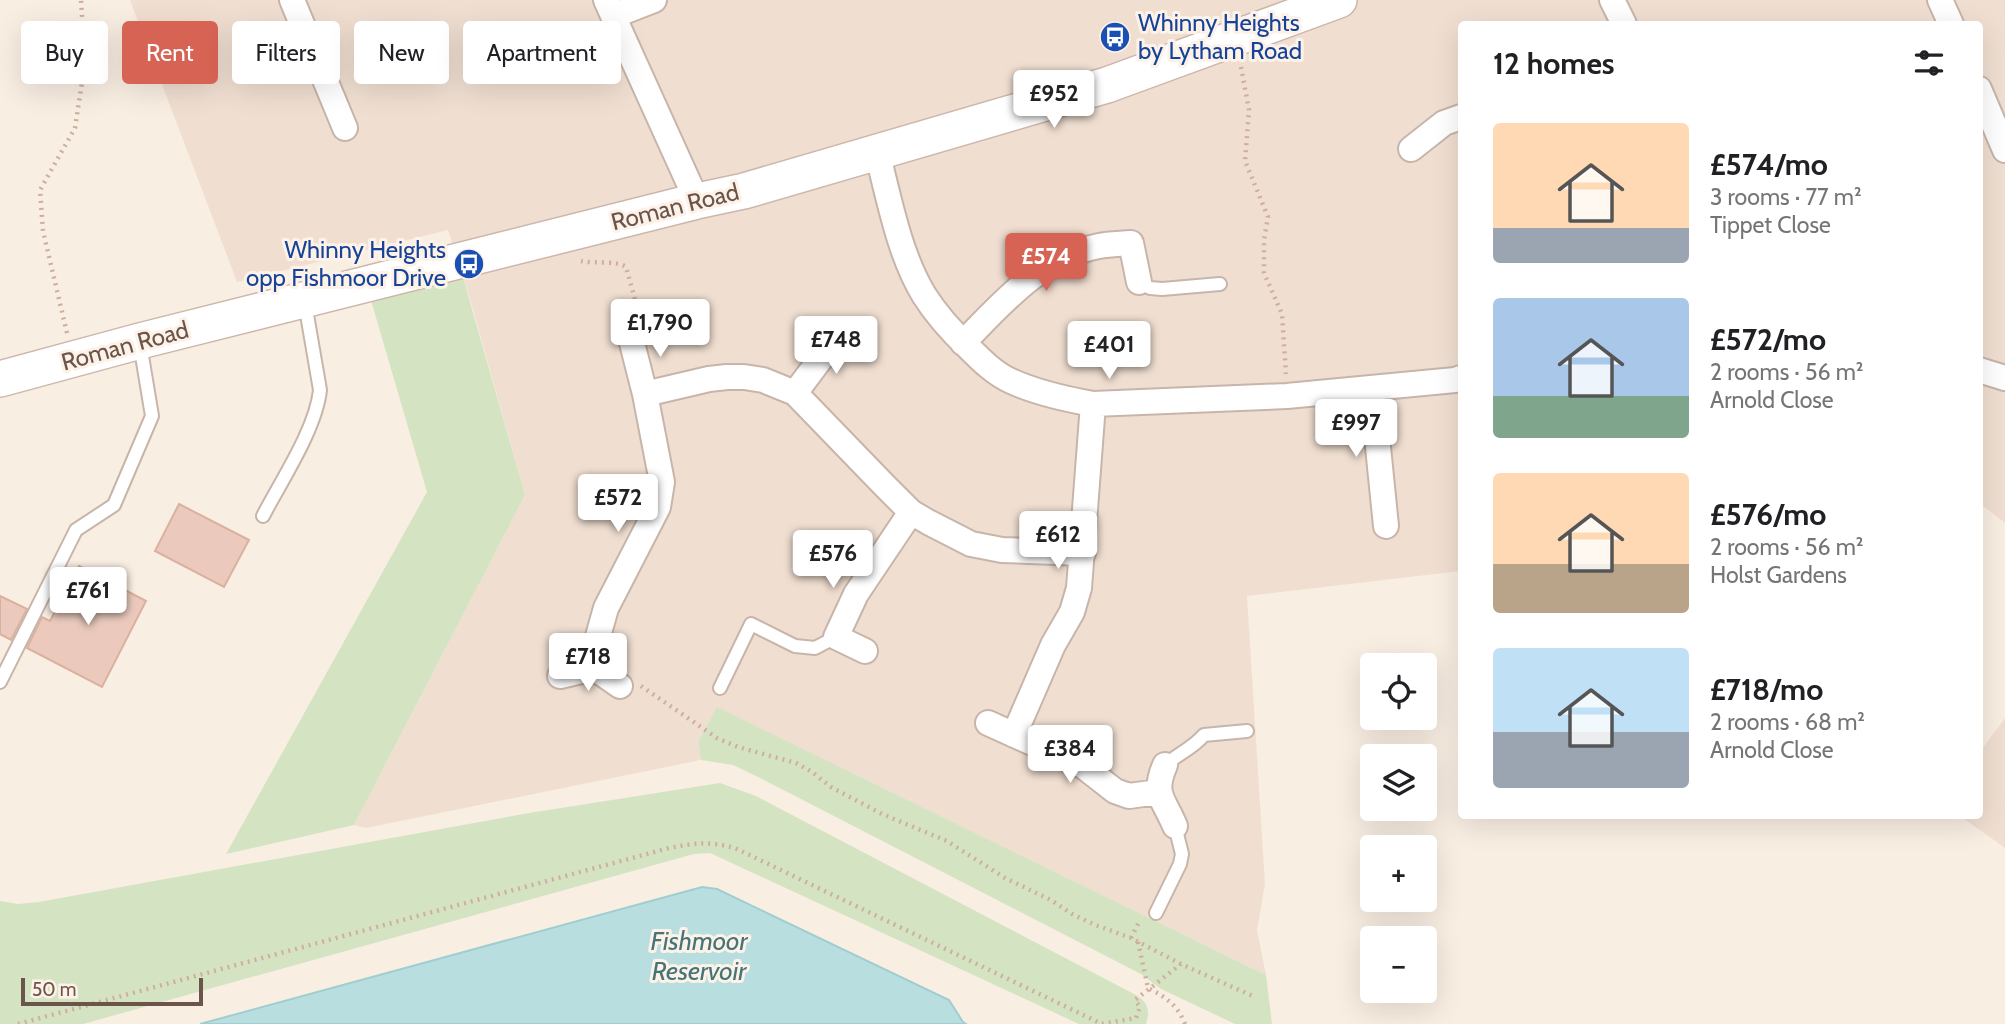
<!DOCTYPE html>
<meta charset="utf-8">
<style>
:root{--surface:#fff;--page:#f6f6f6;--text:#202124;--muted:#757577;--accent:#d66353}
body{margin:0;font-family:Cabin,sans-serif;background:var(--page);color:var(--text);height:100vh;display:flex;flex-direction:column;font-size:26px;white-space:nowrap}
*{box-sizing:border-box;margin:0}
p{font-size:23px;color:var(--muted)}
.icon{flex:none;width:38px;height:38px;fill:none;stroke:currentColor;stroke-width:2;stroke-linecap:round;stroke-linejoin:round}
.map{position:relative;flex:1;overflow:hidden}
.details{position:absolute;left:1458px;top:21px;width:525px;height:798px;display:flex;flex-direction:column;background:var(--surface);border-radius:7px;box-shadow:0 7px 28px #0002}
.details>*{flex:none}
.top-card{position:absolute;left:21px;top:21px;width:665px;height:63px;display:flex;gap:14px}
.buttons{position:absolute;left:1360px;top:653px;display:grid;gap:14px}
.buttons a{display:grid;place-items:center;width:77px;height:77px;border-radius:7px;background:var(--surface);box-shadow:0 7px 28px #0002;font-size:35px}
.scale{position:absolute;left:21px;bottom:18px;width:182px;box-sizing:border-box;padding-left:7px;border:4px solid #6d544b;border-top:0;font-size:19px;line-height:24px;white-space:nowrap;color:#6d544b;-webkit-text-stroke:5px #fdf2e7;paint-order:stroke}
.price{position:absolute;translate:-50% -60px;padding:0 16px;border-radius:7px;background:#fff;color:#222;font-size:23px;line-height:46px;filter:drop-shadow(0 2px 4px #0008)}
.price::after{content:'';position:absolute;left:50%;top:42px;width:21px;height:16px;margin-left:-10px;background:inherit;clip-path:polygon(0 0,100% 0,50% 100%)}
.price.current{background:var(--accent);color:#fff}
ul{padding:0;list-style:none}
li{display:flex;align-items:center;gap:21px;height:175px;padding:0 35px}
li span{display:grid;place-items:center;flex:none;width:196px;height:140px;border-radius:7px;color:#555}
li>.icon{margin-inline-start:auto}
span .icon{width:84px;height:84px;fill:#fffc;stroke-width:1}
li b{font-size:30px}
h2{display:flex;justify-content:space-between;align-items:center;height:84px;padding:0 35px;font-size:30px}
.tag{padding:0 24px;border-radius:7px;background:var(--surface);box-shadow:0 7px 28px #0002;font-size:24px;line-height:63px}
.tag.current{background:var(--accent);color:#fff}
.map>svg:first-child{display:block}
.residential{fill:#f0dfd1}
.green{fill:#d4e4c2}
.water{fill:#b9dee0;stroke:#a0ced0;stroke-width:2}
.building{fill:#ebcabd;stroke:#dcb09f;stroke-width:2}
.lines{fill:none;stroke-linecap:round;stroke-linejoin:round}
.lane-casing{stroke:#c8b5aa;stroke-width:16}
.street-casing{stroke:#c8b5aa;stroke-width:28}
.secondary-casing{stroke:#cdb6ab;stroke-width:38}
.path{stroke:#cfaea0;stroke-width:4.5;stroke-dasharray:2 5;stroke-linecap:butt}
.lane{stroke:#fff;stroke-width:12}
.street{stroke:#fff;stroke-width:24}
.secondary{stroke:#fff;stroke-width:35}
.labels{text-anchor:middle;stroke-width:6;stroke-linejoin:round;paint-order:stroke}
.transit-label{font-size:24px;fill:#164399;stroke:#fdf2e7;text-anchor:start}
.street-label{font-size:24px;fill:#6d544b;stroke:#fdf2e7}
.water-label{font-size:26px;font-style:italic;fill:#457578;stroke:#fdf2e7}
</style>
<div class="map">
<svg width="2005" height="1024" viewBox="0 0 2005 1024">
<rect width="100%" height="100%" fill="#f9eee2"/>
<!-- residential -->
<path class="residential" d="M130 0H2005V523L1979 503V24H1461V571L1247 596 1265 884 1257 930 1266 975 718 708 698 742 701 760 366 828 354 825 525 495 472 306 448 230 237 282Z
M2005 718V848L1960 816H1979V753Z"/>
<!-- green -->
<path class="green" d="M460 267 525 495 354 825 226 854 427 492 368 290Z
M717 707 1266 975 1272 1024H1235L1161 989 1141 974 756 776 733 765 701 760 698 742Z
M720 783 756 796 1134 994C1147 1001 1151 1009 1146 1024H1079L710 853 694 854 83 1024H0V901L18 904 39 902 529 813Z"/>
<!-- water -->
<path class="water" d="M702 887 717 889 949 1000 963 1022 966 1024H200Z"/>
<!-- building -->
<path class="building" d="M179 504 249 540 224 587 155 551Z
M79 566 146 601 102 687 27 648 42 617 50 621Z
M0 596 27 609 11 640 0 634Z"/>
<g class="lines">
<!-- lane casing -->
<g class="lane-casing">
<path id="lane" d="M1139 282 1150 288 1162 289 1220 284
M263 516C281 481 316 429 320 390L305 303
M0 682 76 530 114 505 152 416 140 344
M720 688 751 624 795 646 815 648 836 637
M1165 765C1178 754 1193 748 1204 735L1247 731
M1156 913 1180 864 1182 854 1175 826"/>
</g>
<!-- street casing -->
<g class="street-casing">
<path id="street" d="M292 0 345 128
M606 0 697 201
M1612 0 1624 24
M1940 0 1951 24
M613 16 654 0
M1979 89 2005 150
M1411 149 1444 123 1461 117
M877 152C889 198 899 254 924 295 936 314 952 332 969 348 981 360 995 374 1011 381 1037 393 1065 399 1093 404L1287 396 1455 380 1461 378
M963 343C1002 303 1041 257 1099 246 1109 244 1120 244 1131 243L1139 282
M1979 370 2005 378
M1372 388 1386 526
M795 393 828 349 858 336
M645 394 709 379 727 377H744L763 380 795 393 885 486 911 512 928 522 971 544 1002 550 1083 553
M865 651 836 637 856 594 911 512
M594 668 597 640 606 608 658 507 662 482 645 394 630 335
M560 676 594 668 620 686
M988 723 1083 766 1115 791 1129 796 1158 792
M1014 735 1053 645 1072 612 1079 588 1093 404
M1165 765C1152 795 1164 799 1175 826"/>
</g>
<!-- secondary casing -->
<g class="secondary-casing">
<path id="secondary" d="M0 379 140 341 697 201 744 191 1107 85 1339 0"/>
</g>
<!-- path -->
<path class="path" d="M1241 67 1249 110 1245 161 1268 217 1264 240V273L1282 314 1286 374
M581 261C594 264 617 260 626 267L639 314
M67 333 43 231 40 190 75 128 85 63 81 0
M641 686 717 738 738 747 796 763 812 772 831 787 882 814 947 841 1005 878 1051 900 1072 914 1093 924 1131 938 1181 964 1255 997
M1131 938 1140 920
M1138 942 1148 988C1166 997 1178 1006 1185 1024
M18 1024 669 848C695 843 709 841 735 848L1102 1024 1136 1018 1140 1007 1135 1000 1181 964"/>
<!-- lane -->
<use href="#lane" class="lane"/>
<!-- street -->
<use href="#street" class="street"/>
<!-- secondary -->
<use href="#secondary" class="secondary"/>
</g>
<!-- icons -->
<defs>
<g id="bus-disc" transform="scale(1.575)"><circle r="9.5" fill="#1a4fb4" stroke="#fdf2e7"/><path d="M-5-6H5V4H4V6H2V4H-2V6H-4V4H-5ZM-3.5-4V0h7V-4ZM-3.5 1.2v1.5H-2V1.2ZM2 1.2v1.5H3.5V1.2Z" fill="#fff"/></g>
</defs>
<g fill-rule="evenodd">
<use href="#bus-disc" x="1115" y="37"/>
<use href="#bus-disc" x="469" y="264"/>
</g>
<g class="labels">
<!-- transit labels -->
<g class="transit-label">
<text x="1138" y="31">Whinny Heights<tspan x="1138" dy="28">by Lytham Road</tspan></text>
<text x="446" y="258" text-anchor="end">Whinny Heights<tspan x="446" dy="28">opp Fishmoor Drive</tspan></text>
</g>
<!-- street labels -->
<g class="street-label">
<text transform="translate(675 207) rotate(-14)" y="8">Roman Road</text>
<text transform="translate(125 346) rotate(-15)" y="8">Roman Road</text>
</g>
<!-- water labels -->
<g class="water-label">
<text x="699" y="950">Fishmoor<tspan x="699" dy="30">Reservoir</tspan></text>
</g>
</g>
</svg>
<div class="buttons">
<a><svg class="icon" aria-label="locate" viewBox="0 0 24 24"><circle cx="12" cy="12" r="6"/><path d="M12 2v4M12 18v4M2 12h4M18 12h4"/></svg></a>
<a><svg class="icon" aria-label="layers" viewBox="0 0 24 24"><path d="M12 4l9 5-9 5-9-5zM3 14l9 5 9-5"/></svg></a>
<a>+</a>
<a>−</a>
</div>
<div class="scale">50 m</div>
<b class="price" style="left:1054px;top:130px">£952</b>
<b class="price current" style="left:1046px;top:293px">£574</b>
<b class="price" style="left:660px;top:359px">£1,790</b>
<b class="price" style="left:836px;top:376px">£748</b>
<b class="price" style="left:1109px;top:381px">£401</b>
<b class="price" style="left:1356px;top:459px">£997</b>
<b class="price" style="left:618px;top:534px">£572</b>
<b class="price" style="left:1058px;top:571px">£612</b>
<b class="price" style="left:833px;top:590px">£576</b>
<b class="price" style="left:88px;top:627px">£761</b>
<b class="price" style="left:588px;top:693px">£718</b>
<b class="price" style="left:1070px;top:785px">£384</b>
<div class="top-card">
<a class="tag">Buy</a>
<a class="tag current">Rent</a>
<a class="tag">Filters</a>
<a class="tag">New</a>
<a class="tag">Apartment</a>
</div>
<section class="details">
<h2>12 homes<svg class="icon" aria-label="filters" viewBox="0 0 24 24"><path d="M4 7h16M4 17h16"/><circle cx="9" cy="7" r="2"/><circle cx="15" cy="17" r="2"/></svg></h2>
<ul>
<li><span style="background:linear-gradient(#ffd9b3 75%,#9aa5b1 0)"><svg class="icon" aria-label="home" viewBox="0 0 24 24"><path d="M3 11l9-7 9 7M6 9v11h12V9"/></svg></span><div><b>£574/mo</b><p>3 rooms · 77 m²</p><p>Tippet Close</p></div></li>
<li><span style="background:linear-gradient(#a9c7e8 70%,#7fa58c 0)"><svg class="icon" aria-label="home" viewBox="0 0 24 24"><path d="M3 11l9-7 9 7M6 9v11h12V9"/></svg></span><div><b>£572/mo</b><p>2 rooms · 56 m²</p><p>Arnold Close</p></div></li>
<li><span style="background:linear-gradient(#ffd9b3 65%,#b9a48a 0)"><svg class="icon" aria-label="home" viewBox="0 0 24 24"><path d="M3 11l9-7 9 7M6 9v11h12V9"/></svg></span><div><b>£576/mo</b><p>2 rooms · 56 m²</p><p>Holst Gardens</p></div></li>
<li><span style="background:linear-gradient(#bfe0f5 60%,#9aa5b1 0)"><svg class="icon" aria-label="home" viewBox="0 0 24 24"><path d="M3 11l9-7 9 7M6 9v11h12V9"/></svg></span><div><b>£718/mo</b><p>2 rooms · 68 m²</p><p>Arnold Close</p></div></li>
</ul>
</section>
</div>
